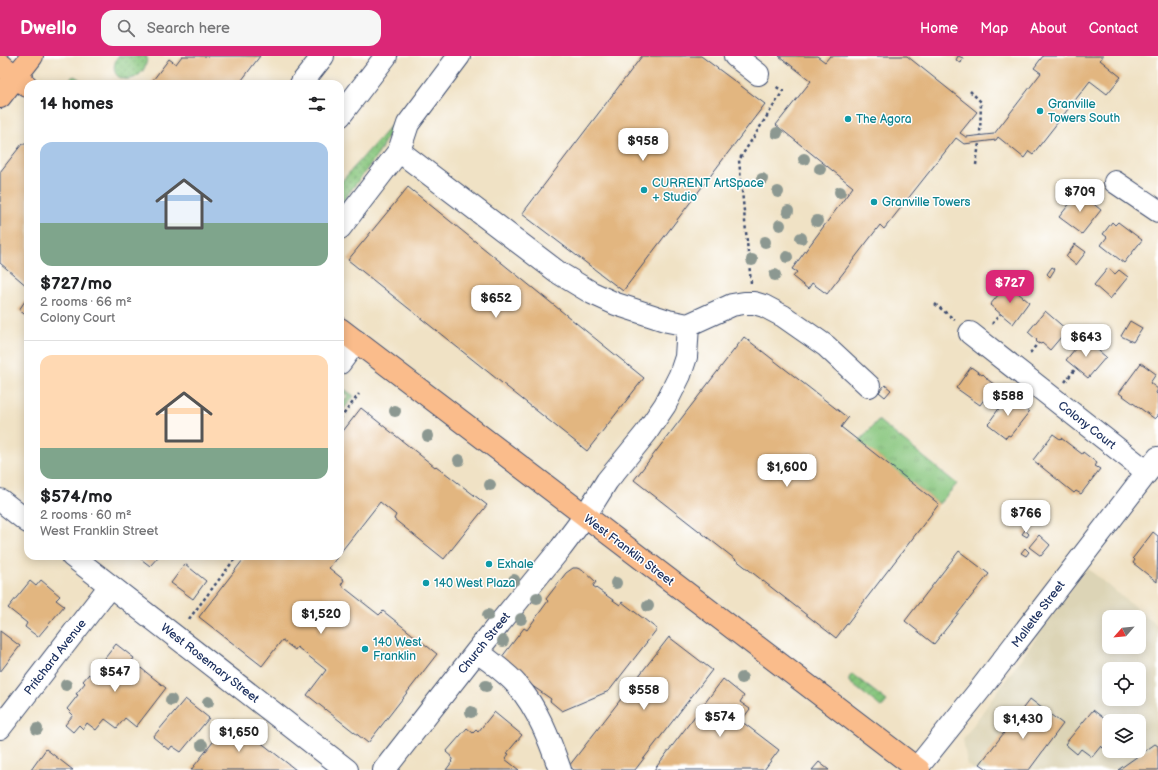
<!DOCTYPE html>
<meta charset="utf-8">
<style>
:root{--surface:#fff;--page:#f6f6f6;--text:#202124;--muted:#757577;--line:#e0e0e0;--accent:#db2777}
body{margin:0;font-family:"Balsamiq Sans",sans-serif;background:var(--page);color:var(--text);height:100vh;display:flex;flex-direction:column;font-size:15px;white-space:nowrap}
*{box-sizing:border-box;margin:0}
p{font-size:13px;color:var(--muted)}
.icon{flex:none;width:22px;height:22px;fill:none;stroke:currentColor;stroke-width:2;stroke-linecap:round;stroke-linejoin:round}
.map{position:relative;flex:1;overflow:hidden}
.details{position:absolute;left:24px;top:24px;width:320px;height:480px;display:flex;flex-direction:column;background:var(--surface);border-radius:12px;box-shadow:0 2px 10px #0003}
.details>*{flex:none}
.needle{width:26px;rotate:243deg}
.buttons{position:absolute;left:1102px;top:554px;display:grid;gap:8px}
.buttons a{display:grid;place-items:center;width:44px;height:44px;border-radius:8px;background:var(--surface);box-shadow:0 2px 10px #0003;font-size:20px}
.price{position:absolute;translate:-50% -34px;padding:0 9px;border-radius:8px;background:#fff;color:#222;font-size:13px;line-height:26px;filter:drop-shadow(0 1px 2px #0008)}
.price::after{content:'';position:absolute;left:50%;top:24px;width:12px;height:9px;margin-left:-6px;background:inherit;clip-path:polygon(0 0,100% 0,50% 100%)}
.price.selected{background:var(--accent);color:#fff}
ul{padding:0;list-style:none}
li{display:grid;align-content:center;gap:8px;height:212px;padding:0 16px}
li+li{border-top:1px solid var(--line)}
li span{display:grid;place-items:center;height:124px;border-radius:12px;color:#555}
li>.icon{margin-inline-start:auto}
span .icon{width:72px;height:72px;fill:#fffc;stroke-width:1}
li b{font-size:17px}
h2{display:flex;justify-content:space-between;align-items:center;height:48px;padding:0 16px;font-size:17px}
header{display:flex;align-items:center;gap:24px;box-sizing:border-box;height:56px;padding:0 20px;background:var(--accent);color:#fff}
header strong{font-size:19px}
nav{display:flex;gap:22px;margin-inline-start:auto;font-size:14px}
.search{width:280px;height:36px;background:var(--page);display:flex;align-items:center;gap:10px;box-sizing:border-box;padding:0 14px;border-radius:12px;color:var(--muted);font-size:15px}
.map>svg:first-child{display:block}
.built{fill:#dcd4b6;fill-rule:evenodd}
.grass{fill:url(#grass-dots);stroke:#507a6c}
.park{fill:url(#park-tufts);stroke:#507a6c}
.garden{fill:url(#garden-furrows);stroke:#507a6c}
.building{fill:#e2b680}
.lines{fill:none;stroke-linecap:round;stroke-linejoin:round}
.minor-casing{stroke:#3b4a6d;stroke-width:24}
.major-casing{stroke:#3b4a6d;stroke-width:24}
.path{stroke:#3b4a6d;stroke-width:2.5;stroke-dasharray:3 3;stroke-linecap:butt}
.minor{stroke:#fff;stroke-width:22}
.major{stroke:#fabc8b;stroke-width:22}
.tree{fill:#8c9891}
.culture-dot{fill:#0f9aa8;stroke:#fff;stroke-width:1.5}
.labels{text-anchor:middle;stroke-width:3;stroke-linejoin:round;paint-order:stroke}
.culture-label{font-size:12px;fill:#0d838f;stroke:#fff;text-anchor:start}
.street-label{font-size:12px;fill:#1b2f5e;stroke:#fff}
</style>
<header>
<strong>Dwello</strong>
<div class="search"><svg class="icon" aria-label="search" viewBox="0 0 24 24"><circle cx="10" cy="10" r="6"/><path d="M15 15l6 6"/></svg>Search here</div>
<nav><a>Home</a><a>Map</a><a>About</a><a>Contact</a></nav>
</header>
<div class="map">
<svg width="1158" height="714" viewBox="0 0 1158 714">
<defs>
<pattern id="grass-dots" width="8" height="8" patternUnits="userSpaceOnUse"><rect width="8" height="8" fill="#86c57b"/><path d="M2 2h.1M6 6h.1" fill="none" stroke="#6da068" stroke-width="1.8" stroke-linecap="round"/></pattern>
<pattern id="park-tufts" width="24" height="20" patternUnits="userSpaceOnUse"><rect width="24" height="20" fill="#86c57b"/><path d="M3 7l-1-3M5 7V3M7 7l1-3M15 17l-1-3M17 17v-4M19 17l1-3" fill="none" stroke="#6da068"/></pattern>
<pattern id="garden-furrows" width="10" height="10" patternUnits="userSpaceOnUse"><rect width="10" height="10" fill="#86c57b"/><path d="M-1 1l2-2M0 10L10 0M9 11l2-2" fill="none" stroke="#6da068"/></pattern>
</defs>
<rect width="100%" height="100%" fill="#fff"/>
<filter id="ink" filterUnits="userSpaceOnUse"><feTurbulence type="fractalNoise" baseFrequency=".025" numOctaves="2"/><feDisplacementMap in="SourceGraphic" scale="8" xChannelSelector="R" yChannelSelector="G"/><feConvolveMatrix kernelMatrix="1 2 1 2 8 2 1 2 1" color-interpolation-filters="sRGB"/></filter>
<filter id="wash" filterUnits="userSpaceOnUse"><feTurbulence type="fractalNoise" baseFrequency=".012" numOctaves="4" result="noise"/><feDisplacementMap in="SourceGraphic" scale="16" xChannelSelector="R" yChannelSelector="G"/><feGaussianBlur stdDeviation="0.9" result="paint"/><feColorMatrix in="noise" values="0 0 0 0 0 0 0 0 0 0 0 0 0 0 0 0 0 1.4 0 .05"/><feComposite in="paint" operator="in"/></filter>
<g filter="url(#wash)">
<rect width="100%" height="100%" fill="#f0e2c5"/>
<!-- built -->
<path class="built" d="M1087 512 1158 570V714H974L967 709 963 683ZM1109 561H1139V591H1109ZM1109 613H1139V643H1109ZM1109 665H1139V695H1109Z"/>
<!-- grass -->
<path class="grass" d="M118 0H147C147 33 101 29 118 0Z
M395 65 379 97 343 145 340 143V127Z"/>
<!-- park -->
<path class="park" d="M878 364 957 428 939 448 859 386Z"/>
<!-- garden -->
<path class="garden" d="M73 20 74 21 75 20 86 28H69L67 27Z
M340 330 354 340 340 358V351L348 340 340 334Z
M852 618 887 645 883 650 881 651 849 626V622Z"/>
<g id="blocks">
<!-- building -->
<path class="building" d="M182 0H260L239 28H150L169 3 176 8Z
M642 0H701L765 48 623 235 522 158Z
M779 0H817L825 6 830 0H907L977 56 960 77 966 81 994 78 1041 17 1034 12 1043 0H1103L1100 4 1121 21 1107 38 1090 25 1033 98 1029 95 1024 102 998 81 996 84 964 88 956 82 884 173 880 169 827 238 812 227 808 233 793 221 797 216 792 213 853 131 776 69 811 25Z
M958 0 963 2 961 7 956 4Z
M22 88H26L28 89V231L0 207V116Z
M408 131 644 322 587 395 348 204Z
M1079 136 1101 154 1082 178 1059 161Z
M1112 166 1115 169 1118 166 1142 184 1124 207 1101 189 1107 181 1103 178Z
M1075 188 1086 196 1076 209 1066 201Z
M1052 211 1055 213 1050 221 1047 218Z
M1108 212 1115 218 1119 214 1128 221 1110 243 1094 229Z
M1007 228 1029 246 1013 268 990 249Z
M25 245 28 247V261L19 254Z
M1045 255 1067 274 1050 294 1042 287 1041 288 1038 287 1036 285 1037 284 1028 276Z
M1130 265 1142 272 1133 286 1121 280Z
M744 281 848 362 841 371 939 448 836 582 634 424Z
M1084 282 1106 301 1088 322 1066 304Z
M1141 307 1156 318 1150 327 1158 333 1156 337 1158 339V360L1155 363 1119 337Z
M971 311 982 319 983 318 987 322V323L995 329 980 349 956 332Z
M885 329 891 334 885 341 879 336Z
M1008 340 1029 356 1010 380 1008 379 1006 382 988 368 991 365H990Z
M361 352 435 411 436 410 487 449 444 503 394 463 396 459 380 446 340 497V379Z
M1053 378 1060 383 1061 382 1082 398 1083 396 1097 407 1095 410 1100 413 1081 438 1076 435 1074 437 1033 404Z
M1025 474 1029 478 1027 481 1022 478Z
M1153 476 1158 480 1157 526 1133 507 1135 504 1133 502Z
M1039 479 1050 489 1041 500 1029 491Z
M1025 492 1029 496 1026 500 1021 497Z
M959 495 989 518 934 588 905 565Z
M137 500H159L150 510Z
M246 500H338L329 512 344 524 341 529 379 559 383 555 437 598 368 687 307 639 326 614 297 591 295 594 282 584 262 610 199 561Z
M185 508 206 525 193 543 171 527Z
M573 512H577L584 515 596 526 593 530 620 549 622 546 657 573 609 635 562 655 550 645 551 643 498 606 524 572 527 574 548 545 546 543 566 517Z
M41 524 60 540 56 544 64 550 38 581 25 571 27 567 8 552 30 525 36 530Z
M0 575 20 590 0 616Z
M669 581 712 614 635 714H574L569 710Z
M116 588 134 602 132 605 166 632 136 671 125 662 117 672 105 663 96 674 87 667 83 673 79 669 73 676 65 669 73 659 67 653 78 639 76 638 85 627 83 625 89 618 91 620Z
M723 623 744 640 740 646 750 653 741 665 779 694 764 714H654Z
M185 643 209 662 181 696 172 690 169 694 153 681Z
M1030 643 1063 668 1029 714H989L980 708Z
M1093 654 1106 664 1109 661 1114 665H1109V685L1103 692 1101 690 1092 701 1081 693 1077 698 1065 688Z
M494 656 522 679 507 697 509 698 505 703 519 714H446L452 706 451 705 453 702 446 696 467 672 473 677 476 674 478 676Z
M231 663 296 714H191Z
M1155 688 1158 690V714H1118Z
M46 693 73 714H31Z
M819 706 829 714H812Z"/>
</g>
</g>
<g filter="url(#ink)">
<use href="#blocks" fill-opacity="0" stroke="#3b4a6d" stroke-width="1"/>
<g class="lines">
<!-- minor casing -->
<g class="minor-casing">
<path id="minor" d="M735 0 758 18
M301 28 323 0
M340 60 386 0
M399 95 559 217 592 237 616 248 668 265 688 269 732 249 744 247H754L764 250 783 260 826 290 869 330
M1115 126 1158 155
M340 172 399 95 408 68 459 0
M970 277 1147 416
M340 307 356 285
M0 444 28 466
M72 500 347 714
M477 595C490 606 506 616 517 629 538 653 550 685 560 714
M0 672 110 530
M917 712 982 631 1158 402
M384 714 477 595 561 492 585 460 607 425 646 377 665 349 680 319 686 301 688 269"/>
</g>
<!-- major casing -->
<g class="major-casing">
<path id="major" d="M0 8 27 30
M0 41 32 0
M340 273 919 714"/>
</g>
<!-- path -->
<path class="path" d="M970 35 981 46 980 79
M976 109 979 87
M751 227 739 104 783 35 775 30
M935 248 955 264
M992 268 1000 258
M1030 297 1038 287
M1065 326 1076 312
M340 363 359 338
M189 563 237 500"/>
<!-- minor -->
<use href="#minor" class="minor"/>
<!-- major -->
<use href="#major" class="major"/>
</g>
<!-- trees -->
<g class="tree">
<circle cx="777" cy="77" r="6"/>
<circle cx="804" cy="103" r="6"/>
<circle cx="820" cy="113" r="6"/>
<circle cx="762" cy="123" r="6"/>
<circle cx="778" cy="136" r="6"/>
<circle cx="840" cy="136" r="6"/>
<circle cx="788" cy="155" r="6"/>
<circle cx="817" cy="165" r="6"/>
<circle cx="780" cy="169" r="6"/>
<circle cx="801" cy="182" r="6"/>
<circle cx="765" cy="186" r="6"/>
<circle cx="787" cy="201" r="6"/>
<circle cx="752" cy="204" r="6"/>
<circle cx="775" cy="219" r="6"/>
<circle cx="395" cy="355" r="6"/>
<circle cx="428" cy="380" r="6"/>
<circle cx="459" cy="404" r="6"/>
<circle cx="490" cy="429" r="6"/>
<circle cx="514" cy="524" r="6"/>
<circle cx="616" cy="527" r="6"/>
<circle cx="537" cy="542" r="6"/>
<circle cx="648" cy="550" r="6"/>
<circle cx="488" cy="559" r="6"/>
<circle cx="521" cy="563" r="6"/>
<circle cx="503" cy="585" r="6"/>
<circle cx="742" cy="622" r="6"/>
<circle cx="66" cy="629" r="6"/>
<circle cx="486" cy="630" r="6"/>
<circle cx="171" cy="644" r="6"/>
<circle cx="208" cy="646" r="6"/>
<circle cx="471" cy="656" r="6"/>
<circle cx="37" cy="673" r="6"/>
<circle cx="202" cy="689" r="6"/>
</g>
</g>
<!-- markers -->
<g class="culture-dot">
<circle cx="1040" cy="55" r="4"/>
<circle cx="848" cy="63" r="4"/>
<circle cx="644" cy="134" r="4"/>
<circle cx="874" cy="146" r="4"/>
<circle cx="489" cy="508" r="4"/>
<circle cx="426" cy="527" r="4"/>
<circle cx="365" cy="593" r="4"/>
</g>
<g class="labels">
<!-- culture labels -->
<g class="culture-label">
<text x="1048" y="52">Granville<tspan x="1048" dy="14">Towers South</tspan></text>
<text x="856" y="67">The Agora</text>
<text x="652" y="131">CURRENT ArtSpace<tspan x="652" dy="14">+ Studio</tspan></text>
<text x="882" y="150">Granville Towers</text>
<text x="497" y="512">Exhale</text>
<text x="434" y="531">140 West Plaza</text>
<text x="373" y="590">140 West<tspan x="373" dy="14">Franklin</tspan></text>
</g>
<!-- street labels -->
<g class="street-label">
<text transform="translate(1087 369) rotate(38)" y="4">Colony Court</text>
<text transform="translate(629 494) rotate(37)" y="4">West Franklin Street</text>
<text transform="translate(1038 558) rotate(-53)" y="4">Mallette Street</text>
<text transform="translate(484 587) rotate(-51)" y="4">Church Street</text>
<text transform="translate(55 601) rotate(-52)" y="4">Pritchard Avenue</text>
<text transform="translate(210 607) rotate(38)" y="4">West Rosemary Street</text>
</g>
</g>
</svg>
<div class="buttons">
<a><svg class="needle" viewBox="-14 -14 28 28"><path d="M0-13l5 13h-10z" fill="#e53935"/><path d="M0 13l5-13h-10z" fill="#757577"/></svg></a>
<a><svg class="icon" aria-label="locate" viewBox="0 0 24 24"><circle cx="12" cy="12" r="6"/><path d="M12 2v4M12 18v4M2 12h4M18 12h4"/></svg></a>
<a><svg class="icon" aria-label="layers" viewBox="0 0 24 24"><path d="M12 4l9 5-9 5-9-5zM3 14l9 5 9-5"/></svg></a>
</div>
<b class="price" style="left:643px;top:106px">$958</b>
<b class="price" style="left:1080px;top:157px">$709</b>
<b class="price selected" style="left:1010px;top:248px">$727</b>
<b class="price" style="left:496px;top:263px">$652</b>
<b class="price" style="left:1086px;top:302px">$643</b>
<b class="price" style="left:1008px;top:361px">$588</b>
<b class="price" style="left:787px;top:432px">$1,600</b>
<b class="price" style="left:1026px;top:478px">$766</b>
<b class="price" style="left:321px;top:579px">$1,520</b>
<b class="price" style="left:115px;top:637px">$547</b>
<b class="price" style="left:644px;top:655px">$558</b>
<b class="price" style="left:720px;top:682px">$574</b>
<b class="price" style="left:1023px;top:684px">$1,430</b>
<b class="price" style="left:239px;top:697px">$1,650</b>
<section class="details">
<h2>14 homes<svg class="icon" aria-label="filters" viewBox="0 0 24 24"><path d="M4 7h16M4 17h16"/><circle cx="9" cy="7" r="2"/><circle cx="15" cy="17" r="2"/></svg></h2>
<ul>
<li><span style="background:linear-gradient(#a9c7e8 65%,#7fa58c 0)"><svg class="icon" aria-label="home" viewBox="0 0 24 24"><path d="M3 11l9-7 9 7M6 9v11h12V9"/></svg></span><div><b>$727/mo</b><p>2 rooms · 66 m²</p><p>Colony Court</p></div></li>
<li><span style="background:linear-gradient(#ffd9b3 75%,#7fa58c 0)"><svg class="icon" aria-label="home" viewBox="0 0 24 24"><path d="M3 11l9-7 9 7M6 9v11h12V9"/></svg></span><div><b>$574/mo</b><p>2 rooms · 60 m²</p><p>West Franklin Street</p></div></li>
</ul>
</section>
</div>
